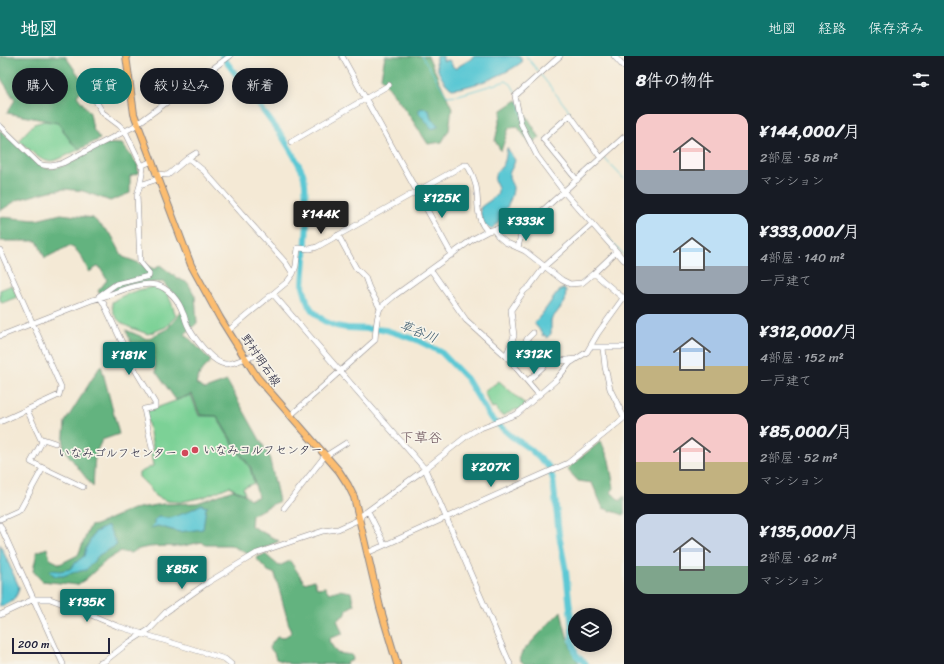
<!DOCTYPE html>
<html lang="ja">
<meta charset="utf-8">
<style>
:root{--surface:#171b24;--page:#242831;--text:#f1f3f6;--muted:#9ea1a6;--accent:#0f766e}
body{margin:0;font-family:Sriracha,"Klee One",sans-serif;background:var(--page);color:var(--text);height:100vh;display:flex;flex-direction:column;font-size:15px;white-space:nowrap}
*{box-sizing:border-box;margin:0}
p{font-size:13px;color:var(--muted)}
.icon{flex:none;width:22px;height:22px;fill:none;stroke:currentColor;stroke-width:2;stroke-linecap:round;stroke-linejoin:round}
.map{position:relative;flex:1;overflow:hidden}
.panel{display:flex;flex-direction:column;background:var(--surface);width:320px}
.panel>*{flex:none}
.guide{position:absolute;left:12px;top:12px;width:380px;height:36px;display:flex;gap:8px}
.controls{position:absolute;left:568px;top:552px;display:grid;gap:8px}
.controls a{display:grid;place-items:center;width:44px;height:44px;border-radius:50%;background:var(--surface);box-shadow:0 2px 10px #0003;font-size:20px}
.scale{position:absolute;left:12px;bottom:10px;width:98px;box-sizing:border-box;padding-left:4px;border:2px solid #22223b;border-top:0;font-size:11px;line-height:14px;white-space:nowrap;color:#22223b;-webkit-text-stroke:3px #f7f3e8;paint-order:stroke}
.price{position:absolute;translate:-50% -34px;padding:0 9px;border-radius:4px;background:var(--accent);color:#fff;font-size:13px;line-height:26px;filter:drop-shadow(0 1px 2px #0008)}
.price::after{content:'';position:absolute;left:50%;top:24px;width:12px;height:9px;margin-left:-6px;background:inherit;clip-path:polygon(0 0,100% 0,50% 100%)}
.price.on{background:#222;color:#fff}
ul{padding:0;list-style:none}
li{display:flex;align-items:center;gap:12px;height:100px;padding:0 12px}
li span{display:grid;place-items:center;flex:none;width:112px;height:80px;border-radius:12px;color:#555}
li>.icon{margin-inline-start:auto}
span .icon{width:48px;height:48px;fill:#fffc;stroke-width:1}
li b{font-size:17px}
h2{display:flex;justify-content:space-between;align-items:center;height:48px;padding:0 12px;font-size:17px}
.pill{padding:0 14px;border-radius:18px;background:var(--surface);box-shadow:0 2px 10px #0003;font-size:14px;line-height:36px}
.pill.on{background:var(--accent);color:#fff}
header{display:flex;align-items:center;gap:24px;box-sizing:border-box;height:56px;padding:0 20px;background:var(--accent);color:#fff}
header strong{font-size:19px}
nav{display:flex;gap:22px;margin-inline-start:auto;font-size:14px}
main{display:flex;flex:1;min-height:0}
.map>svg:first-child{display:block}
.green{fill:#7bd196;stroke:#4e7a68}
.forest{fill:#64b37f;stroke:#436a5d}
.water{fill:#5cc8d4;stroke:#3f7588}
.lines{fill:none;stroke-linecap:round;stroke-linejoin:round}
.stream{stroke:#5cc8d4;stroke-width:1}
.river{stroke:#5cc8d4;stroke-width:6}
.minor-casing{stroke:#8b8688;stroke-width:6}
.major-casing{stroke:#8b8688;stroke-width:8}
.minor{stroke:#fff;stroke-width:5}
.major{stroke:#fcbd6f;stroke-width:6}
.poi-dot{fill:#d1495b;stroke:#f7f3e8;stroke-width:1.5}
.labels{text-anchor:middle;stroke-width:3.5;stroke-linejoin:round;paint-order:stroke}
.street-label{font-size:12px;fill:#22223b;stroke:#f7f3e8}
.poi-label{font-size:12px;fill:#22223b;stroke:#f7f3e8;text-anchor:start}
.water-label{font-size:13px;font-style:italic;fill:#335469;stroke:#f7f3e8}
.quarter-label{font-size:14px;fill:#6b535c;stroke:#f7f3e8}
</style>
<header>
<strong>地図</strong>
<nav><a>地図</a><a>経路</a><a>保存済み</a></nav>
</header>
<main>
<div class="map">
<svg width="624" height="608" viewBox="0 0 624 608">
<rect width="100%" height="100%" fill="#f7f3e8"/>
<filter id="ink" filterUnits="userSpaceOnUse"><feTurbulence type="fractalNoise" baseFrequency=".025" numOctaves="2"/><feDisplacementMap in="SourceGraphic" scale="8" xChannelSelector="R" yChannelSelector="G"/><feConvolveMatrix kernelMatrix="1 2 1 2 8 2 1 2 1" color-interpolation-filters="sRGB"/></filter>
<filter id="wash" filterUnits="userSpaceOnUse"><feTurbulence type="fractalNoise" baseFrequency=".012" numOctaves="4" result="noise"/><feDisplacementMap in="SourceGraphic" scale="16" xChannelSelector="R" yChannelSelector="G"/><feGaussianBlur stdDeviation="0.9" result="paint"/><feColorMatrix in="noise" values="0 0 0 0 0 0 0 0 0 0 0 0 0 0 0 0 0 1.4 0 .05"/><feComposite in="paint" operator="in"/></filter>
<g filter="url(#wash)">
<rect width="100%" height="100%" fill="#f4e9d5"/>
<!-- green -->
<path class="green" d="M44 65 58 67 71 86 80 93C45 110 48 111 19 84L34 68Z
M12 229 17 241 2 247 0 243V234Z
M156 231C170 235 171 247 176 260L166 271 148 278C132 272 111 268 112 246 124 238 141 232 156 231Z
M499 325 525 348 519 355 517 353 502 360 495 351 492 352 484 336Z
M191 339 199 360H216L234 390 250 412 254 427 243 432 245 438 233 433 230 430 204 441 180 446 167 445 155 440 150 432 139 421V417L153 410 151 397 153 391 146 358 148 355Z"/>
<!-- forest -->
<path class="forest" d="M0 0H65L80 21 85 32 79 37 77 40 90 57 93 73 100 83 80 93 71 86 59 67 7 57 15 44 0 21Z
M385 0H428L452 52 449 74 442 86 428 88 409 59 381 21Z
M517 44 540 82 530 88 517 70 509 72 501 95 495 85 502 54Z
M0 74 45 112C64 116 87 93 106 88 111 87 117 88 122 88L138 109V117L130 120V137L110 145 83 135 65 133 50 135 17 144 0 155Z
M61 158 93 162 112 180 123 201 155 213 160 209 177 222 188 227 195 240 197 267 185 278 211 305 200 317 196 328 205 333 227 325 269 400 279 445 252 459 251 470 279 485 250 499 230 489H205L202 486C196 487 189 489 183 490 166 491 145 488 130 497L120 496 107 504 86 523 77 529 42 525 33 515 37 496 47 492 50 503 60 508 78 499 90 470 96 469 133 453 163 448 197 447 233 434 242 437 250 443 258 441 251 412 235 390 217 360 200 359 192 338 176 344 156 316 153 302 140 301 132 289 126 274 147 283 167 273 184 253 163 226 147 227 101 240 98 235 107 224 99 210 89 216C84 207 80 193 69 190L45 202 37 185H0V161L36 164Z
M101 309 119 378 102 384 95 399 93 431 63 392 65 366Z
M601 385 609 404 614 432 611 436 620 445 624 440V459L603 452 592 427 578 425 567 413Z
M265 498 279 510 290 505 305 527 314 524 317 532 325 531 329 537 339 534 351 536 354 549 347 553 346 558 337 564 343 578 330 582 329 585 337 597 352 599 353 604 346 607 347 608H290L276 603 274 597 269 591 277 581 283 582 291 577 275 518 268 515 256 502Z
M561 555C565 574 569 591 579 608H524L520 604 522 596Z"/>
<!-- water -->
<path class="water" d="M436 0H443V4L444 5 447 4 450 5 453 11 457 13 459 10 471 3 473 0H520L522 6C505 19 473 31 452 33 443 27 434 11 436 0Z
M425 52 429 54 431 63 438 69V71L432 73 419 57V53Z
M507 92 515 104C514 110 510 114 509 119 509 125 512 127 513 131 514 141 500 168 491 173 482 170 481 161 480 152 485 147 493 144 497 138 501 130 493 127 495 120 497 114 502 112 504 107 506 103 506 97 507 92Z
M562 233H565L566 234 565 246 551 264V278L547 282 545 279 542 280 543 278 534 267 542 258 557 237Z
M202 448 203 450 208 451 206 452 203 473 179 476 158 470 150 472 154 468V465L158 461 171 462 187 456Z
M108 470 117 489 99 499 86 514 75 516 63 520H55L50 516 51 514 60 515 70 513 74 508 84 500 86 492 95 476Z
M0 488 19 531C18 543 10 546 0 551Z"/>
<g class="lines">
<!-- stream -->
<path class="stream" d="M422 0 447 40 459 39 506 25 511 28 516 37
M526 0 538 15
M541 19 570 56
M519 45 524 70
M536 92 540 100
M604 102 624 123
M602 175 624 199"/>
<!-- river -->
<path class="river" d="M222 0 282 80 297 105 303 117 305 127 307 167 303 231 308 248 312 254 324 265 336 270 347 272 372 273 386 274 417 284 441 296 467 323 490 361 511 380 530 393 549 411 553 423 559 479 566 515 572 572V584L576 599 586 608"/>
</g>
</g>
<g filter="url(#ink)">
<g class="lines">
<!-- minor casing -->
<g class="minor-casing">
<path id="minor" d="M342 0 452 199
M560 0 515 40 521 68 537 100 564 136 624 204
M614 0 624 11
M88 37 94 42 103 57 119 69 125 75 143 112 140 129
M0 70 39 108C48 111 54 110 63 107L133 71 230 0
M291 86 389 29
M188 102 196 97
M141 110 152 105
M156 118 168 119 188 102 204 115 286 207 293 218 287 226 228 275
M577 124 543 83 570 59 601 102
M494 174 498 180 505 186 525 195 562 224 570 228 582 227 594 217 623 242
M338 179 356 212 365 221 369 232 380 252
M518 192 520 183 521 174
M0 194 61 331 59 339 0 366
M431 214 466 264 506 300 539 339
M594 217 616 196
M293 218 296 210 298 192 310 193 317 191 464 109H467C471 115 474 122 476 130 479 144 475 165 488 175
M273 238 425 413 510 608
M0 280 92 244C112 240 135 225 156 229 169 232 179 245 183 257 185 260 185 264 187 268 192 280 213 308 226 308 232 308 241 304 246 302 251 300 256 300 261 299
M590 291H624
M603 292 605 311 610 333 624 361
M506 300 514 280 511 254 524 235 530 230 545 210 592 168
M515 309 527 283 533 277
M528 325 548 306 576 303
M290 360 375 284C376 273 376 263 380 252L394 240 473 183 488 175 500 172 521 174 624 81
M42 386 43 383 55 387
M152 392 144 353 155 351V347L134 312 103 246 99 240 116 228 149 220V217L140 206 137 139 140 129 158 123
M43 412 83 431
M284 452 324 401 346 387
M368 455 381 481 384 489
M0 463 20 454 43 412 31 406 42 386 27 354
M0 469 63 608
M367 497 568 407 624 362
M0 559 34 543H50L77 553 117 570 225 603 231 608
M98 608 105 605 128 587 150 573 166 556 207 527 257 497 323 475 338 473 360 463 362 459 425 413 468 379 478 373 517 358 556 324 570 307 587 296 598 277 624 241"/>
</g>
<!-- major casing -->
<g class="major-casing">
<path id="major" d="M126 0 134 58 191 209 220 262 257 321 339 415 348 429 354 441 380 551 397 608"/>
</g>
<!-- minor -->
<use href="#minor" class="minor"/>
<!-- major -->
<use href="#major" class="major"/>
</g>
</g>
<!-- markers -->
<g class="poi-dot">
<circle cx="195" cy="394" r="4"/>
<circle cx="185" cy="397" r="4"/>
</g>
<g class="labels">
<!-- street labels -->
<g class="street-label">
<text transform="translate(261 304) rotate(56)" y="4">野村明石線</text>
</g>
<!-- poi labels -->
<g class="poi-label">
<text x="203" y="398">いなみコルフセンター</text>
<text x="177" y="401" text-anchor="end">いなみゴルフセンター</text>
</g>
<!-- water labels -->
<g class="water-label">
<text transform="translate(419 275) rotate(22)" y="5">草谷川</text>
</g>
<!-- quarter labels -->
<g class="quarter-label">
<text x="421" y="386">下草谷</text>
</g>
</g>
</svg>
<div class="controls">
<a><svg class="icon" aria-label="layers" viewBox="0 0 24 24"><path d="M12 4l9 5-9 5-9-5zM3 14l9 5 9-5"/></svg></a>
</div>
<div class="scale">200 m</div>
<b class="price" style="left:442px;top:163px">¥125K</b>
<b class="price on" style="left:321px;top:179px">¥144K</b>
<b class="price" style="left:526px;top:186px">¥333K</b>
<b class="price" style="left:534px;top:319px">¥312K</b>
<b class="price" style="left:129px;top:320px">¥181K</b>
<b class="price" style="left:491px;top:432px">¥207K</b>
<b class="price" style="left:182px;top:534px">¥85K</b>
<b class="price" style="left:87px;top:567px">¥135K</b>
<div class="guide">
<a class="pill">購入</a>
<a class="pill on">賃貸</a>
<a class="pill">絞り込み</a>
<a class="pill">新着</a>
</div>
</div>
<section class="panel">
<h2>8件の物件<svg class="icon" aria-label="filters" viewBox="0 0 24 24"><path d="M4 7h16M4 17h16"/><circle cx="9" cy="7" r="2"/><circle cx="15" cy="17" r="2"/></svg></h2>
<ul>
<li><span style="background:linear-gradient(#f6c9c9 70%,#9aa5b1 0)"><svg class="icon" aria-label="home" viewBox="0 0 24 24"><path d="M3 11l9-7 9 7M6 9v11h12V9"/></svg></span><div><b>¥144,000/月</b><p>2部屋 · 58 m²</p><p>マンション</p></div></li>
<li><span style="background:linear-gradient(#bfe0f5 65%,#9aa5b1 0)"><svg class="icon" aria-label="home" viewBox="0 0 24 24"><path d="M3 11l9-7 9 7M6 9v11h12V9"/></svg></span><div><b>¥333,000/月</b><p>4部屋 · 140 m²</p><p>一戸建て</p></div></li>
<li><span style="background:linear-gradient(#a9c7e8 65%,#c2b280 0)"><svg class="icon" aria-label="home" viewBox="0 0 24 24"><path d="M3 11l9-7 9 7M6 9v11h12V9"/></svg></span><div><b>¥312,000/月</b><p>4部屋 · 152 m²</p><p>一戸建て</p></div></li>
<li><span style="background:linear-gradient(#f6c9c9 60%,#c2b280 0)"><svg class="icon" aria-label="home" viewBox="0 0 24 24"><path d="M3 11l9-7 9 7M6 9v11h12V9"/></svg></span><div><b>¥85,000/月</b><p>2部屋 · 52 m²</p><p>マンション</p></div></li>
<li><span style="background:linear-gradient(#c9d6e8 65%,#7fa58c 0)"><svg class="icon" aria-label="home" viewBox="0 0 24 24"><path d="M3 11l9-7 9 7M6 9v11h12V9"/></svg></span><div><b>¥135,000/月</b><p>2部屋 · 62 m²</p><p>マンション</p></div></li>
</ul>
</section>
</main>
